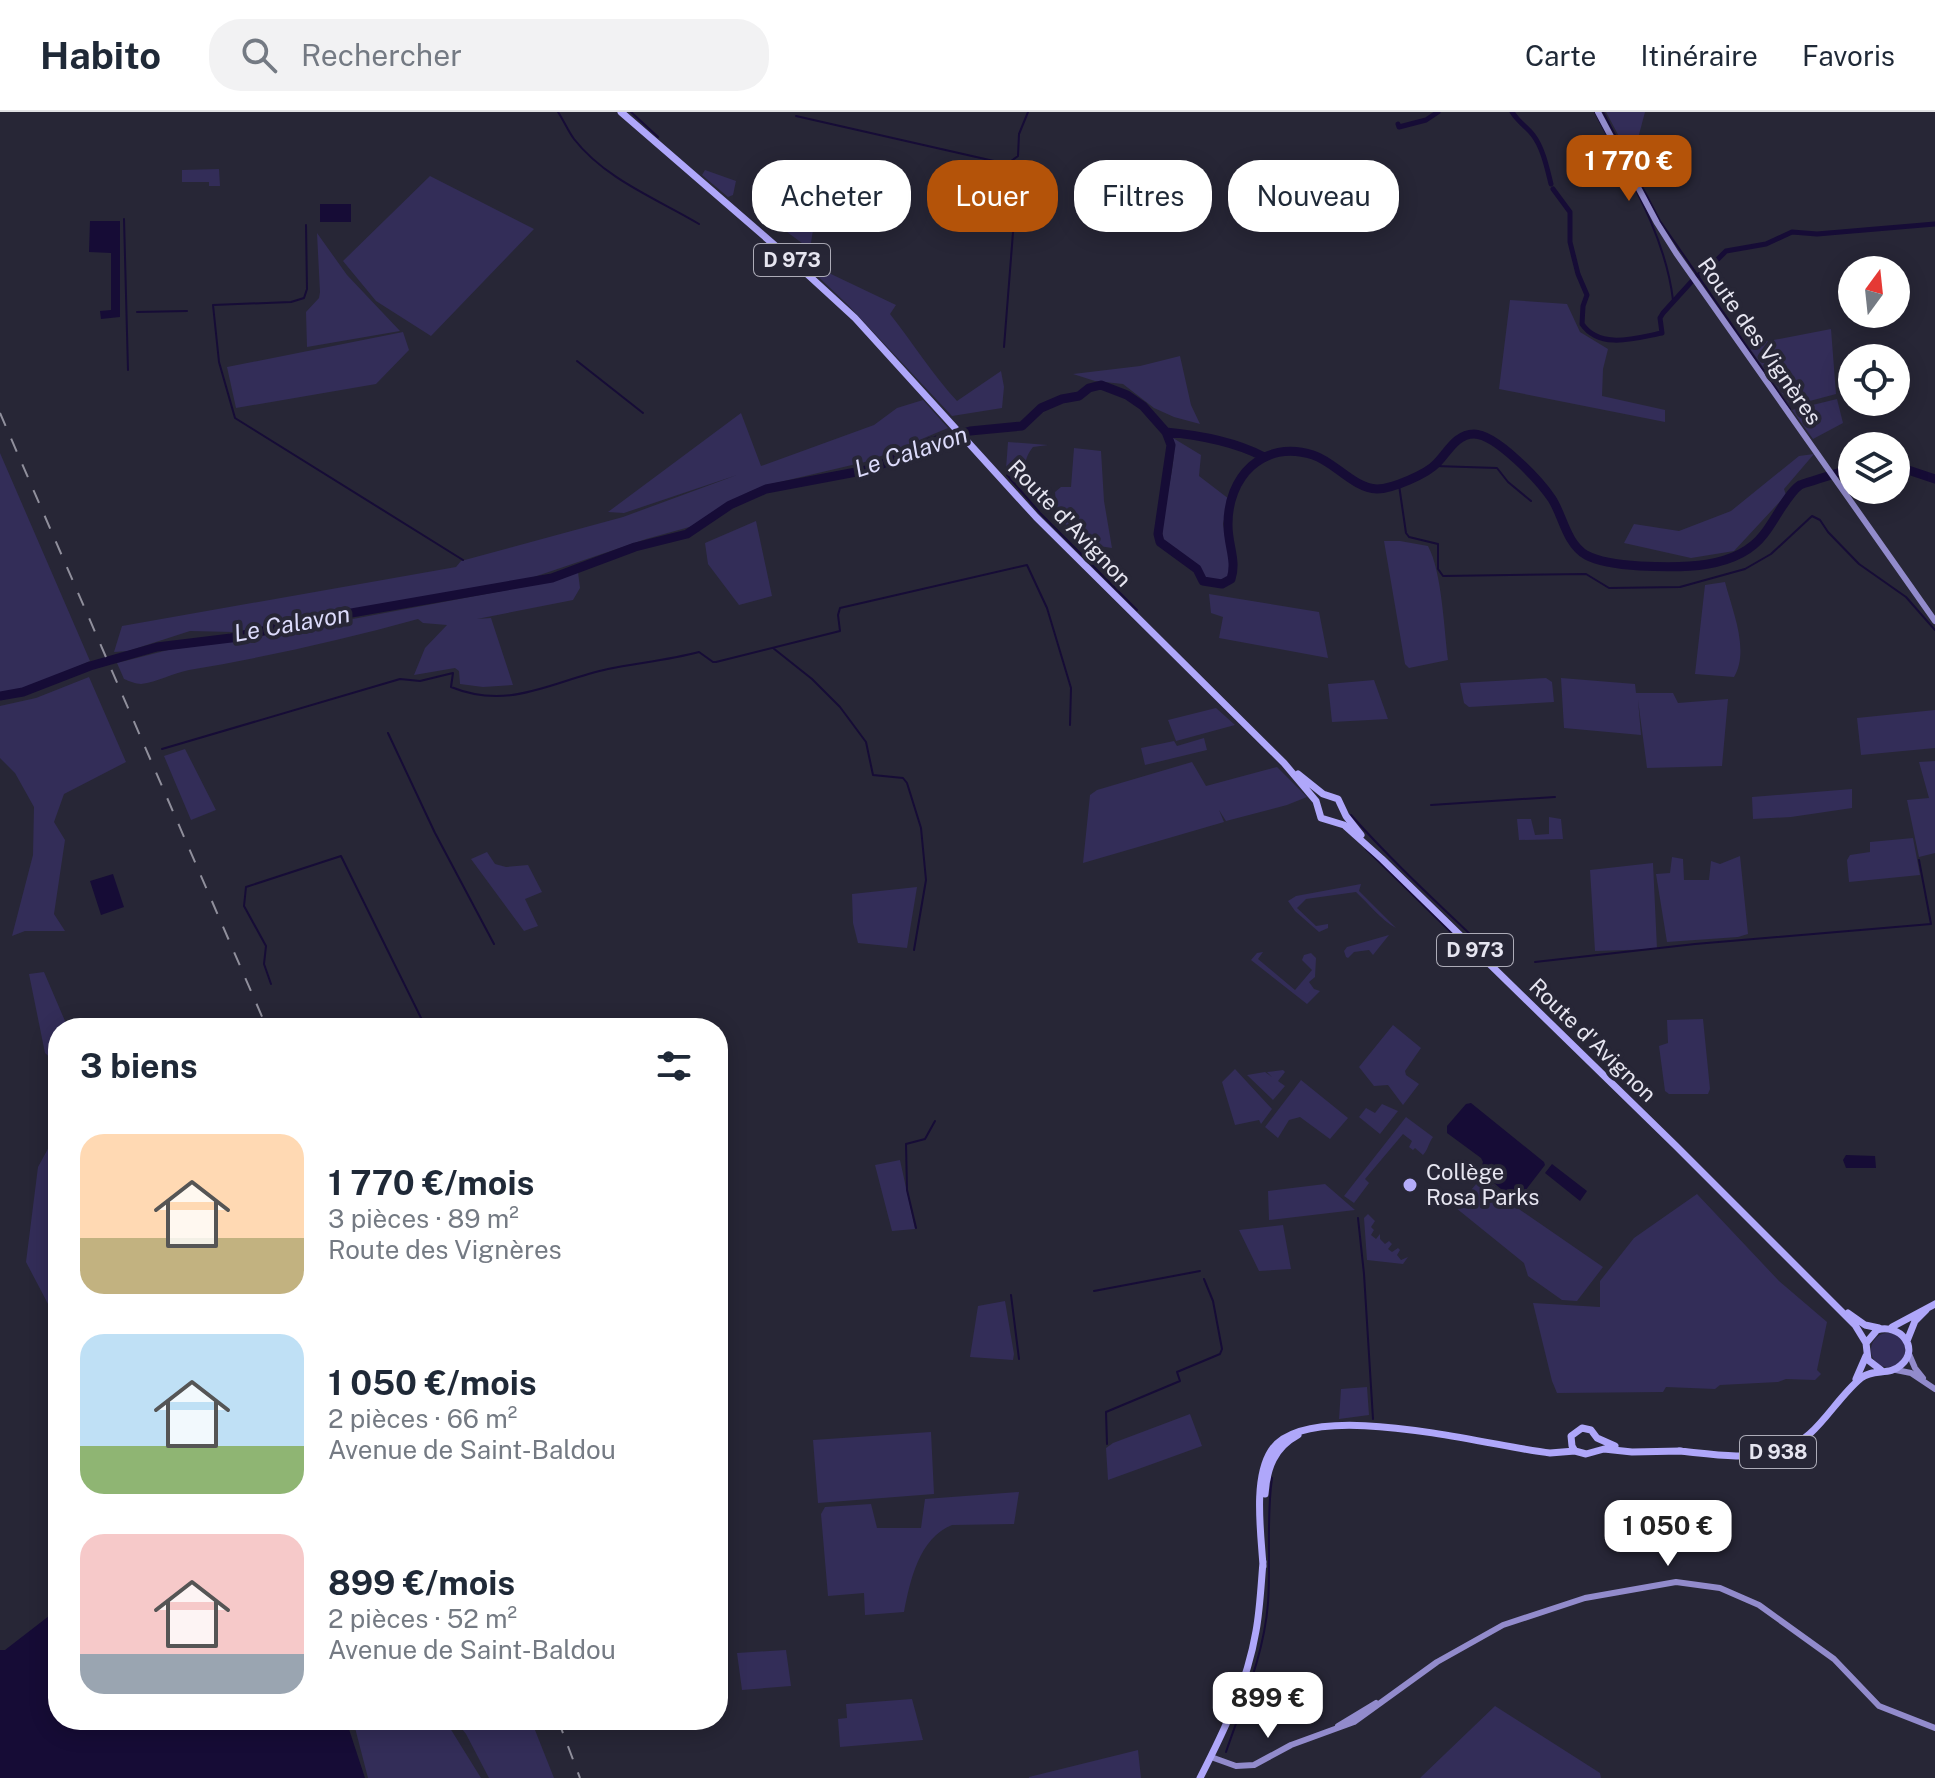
<!DOCTYPE html>
<html lang="fr">
<meta charset="utf-8">
<style>
:root{--surface:#fff;--page:#f2f2f3;--text:#1f2937;--muted:#747a83;--line:#e0e1e3;--accent:#b45309}
body{margin:0;font-family:"Public Sans",sans-serif;background:var(--page);color:var(--text);height:100vh;display:flex;flex-direction:column;font-size:30px;white-space:nowrap}
*{box-sizing:border-box;margin:0}
p{font-size:26px;color:var(--muted)}
.icon{flex:none;width:44px;height:44px;fill:none;stroke:currentColor;stroke-width:2;stroke-linecap:round;stroke-linejoin:round}
.map{position:relative;flex:1;overflow:hidden}
.side{position:absolute;left:48px;top:906px;width:680px;height:712px;display:flex;flex-direction:column;background:var(--surface);border-radius:32px;box-shadow:0 4px 20px #0003}
.side>*{flex:none}
.banner{position:absolute;left:752px;top:48px;width:760px;height:72px;display:flex;gap:16px}
.needle{width:52px;rotate:15deg}
.controls{position:absolute;left:1838px;top:144px;display:grid;gap:16px}
.controls a{display:grid;place-items:center;width:72px;height:72px;border-radius:50%;background:var(--surface);box-shadow:0 4px 20px #0003;font-size:40px}
.price{position:absolute;translate:-50% -68px;padding:0 18px;border-radius:16px;background:#fff;color:#222;font-size:26px;line-height:52px;filter:drop-shadow(0 2px 4px #0008)}
.price::after{content:'';position:absolute;left:50%;top:48px;width:24px;height:18px;margin-left:-12px;background:inherit;clip-path:polygon(0 0,100% 0,50% 100%)}
.price.active{background:var(--accent);color:#fff}
ul{padding:0;list-style:none}
li{display:flex;align-items:center;gap:24px;height:200px;padding:0 32px}
li span{display:grid;place-items:center;flex:none;width:224px;height:160px;border-radius:24px;color:#555}
li>.icon{margin-inline-start:auto}
span .icon{width:96px;height:96px;fill:#fffc;stroke-width:1}
li b{font-size:34px}
h2{display:flex;justify-content:space-between;align-items:center;height:96px;padding:0 32px;font-size:34px}
.chip{padding:0 28px;border-radius:32px;background:var(--surface);box-shadow:0 4px 20px #0003;font-size:28px;line-height:72px}
.chip.active{background:var(--accent);color:#fff}
header{display:flex;align-items:center;gap:48px;box-sizing:border-box;height:112px;padding:0 40px;background:var(--surface);border-bottom:2px solid var(--line)}
header strong{font-size:38px}
nav{display:flex;gap:44px;margin-inline-start:auto;font-size:28px}
.search{width:560px;height:72px;background:var(--page);display:flex;align-items:center;gap:20px;box-sizing:border-box;padding:0 28px;border-radius:32px;color:var(--muted);font-size:30px}
.map>svg:first-child{display:block}
.green{fill:#332d58}
.water{fill:#160c36}
.lines{fill:none;stroke-linecap:round;stroke-linejoin:round}
.stream{stroke:#160c36;stroke-width:2}
.canal{stroke:#160c36;stroke-width:5}
.river{stroke:#160c36;stroke-width:9}
.secondary{stroke:#928bcc;stroke-width:6}
.primary{stroke:#afa7fa;stroke-width:7}
.rail{stroke:#908f9c;stroke-width:2;stroke-dasharray:14 14;stroke-linecap:butt}
.poi-dot{fill:#b4acf9;stroke:#272636;stroke-width:3}
.labels{text-anchor:middle;stroke-width:8;stroke-linejoin:round;paint-order:stroke}
.shield{fill:#272636;stroke:#adacb8;stroke-width:2}
.shield-label{font-size:20px;font-weight:bold;fill:#e6e5f0}
.street-label{font-size:22px;fill:#e6e5f0;stroke:#272636}
.poi-label{font-size:22px;fill:#e6e5f0;stroke:#272636;text-anchor:start}
.water-label{font-size:24px;font-style:italic;fill:#dcdbfb;stroke:#272636}
</style>
<header>
<strong>Habito</strong>
<div class="search"><svg class="icon" aria-label="search" viewBox="0 0 24 24"><circle cx="10" cy="10" r="6"/><path d="M15 15l6 6"/></svg>Rechercher</div>
<nav><a>Carte</a><a>Itinéraire</a><a>Favoris</a></nav>
</header>
<div class="map">
<svg width="1935" height="1666" viewBox="0 0 1935 1666">
<rect width="100%" height="100%" fill="#272636"/>
<!-- green -->
<path class="green" d="M1606 0H1645L1632 49Z
M780 48 823 56 810 137 760 100Z
M219 57 220 74H209V70H182V58Z
M705 58 736 69 733 83 728 85 702 63Z
M430 64 534 117 431 224 376 189 343 149Z
M317 121 347 163 400 219 307 235 306 200 319 186 320 180Z
M810 152 896 193 890 202C913 231 932 262 957 289L1001 259 1004 275 1002 296 952 304 847 192 807 154Z
M1510 188 1567 192 1580 220 1608 237 1603 257 1602 284 1665 298V310L1499 277Z
M1831 217 1836 282 1791 294 1751 238 1753 232Z
M403 220 409 238 376 272 236 296 227 255Z
M1180 244 1191 293 1200 312 1174 305 1154 296 1123 272 1095 269 1073 262 1140 254Z
M1837 287 1843 311 1813 327 1792 298Z
M923 288 948 316 869 349 767 373 749 380 693 414 646 427 525 468 234 520 190 519 128 539 114 540 122 514 456 455 461 449 623 405 737 363 624 401 608 400 741 301 761 354 874 313 897 296Z
M1173 326 1201 343 1199 364 1229 387 1223 412 1232 456 1229 465 1221 469 1205 466 1199 454 1164 428C1156 411 1179 353 1173 326Z
M1008 330 1048 333 1033 335C1021 350 1024 364 1034 379L1030 386 1006 357Z
M1074 336 1101 339 1104 389 1112 436 1086 432 1057 404 1055 380 1061 375H1071Z
M0 341 90 549 33 574 0 581Z
M1814 342 1784 377 1786 383 1734 439 1691 446 1624 431 1634 412 1679 419 1731 399 1799 344Z
M756 409 772 484 739 493 708 452 705 431Z
M1384 429H1400L1428 434C1442 460 1444 517 1448 548L1409 556 1405 552Z
M578 460 580 476 573 488 477 507 491 506 513 573 483 575 460 572 459 559 455 556 414 563 425 536 447 513 423 511 418 507C342 528 266 545 189 558 173 561 157 570 141 572 136 572 129 569 124 567L117 551 172 537 230 530 555 469Z
M1725 470C1732 498 1750 538 1734 565L1695 562 1705 473Z
M1209 482 1319 500 1328 546 1219 526 1223 505 1211 501Z
M89 565 126 650 64 682 54 710 65 728 54 802 65 819H25L12 824 33 743 34 695 15 661 0 646V594L36 586Z
M1546 566 1552 570 1554 590 1469 595 1464 591 1460 571Z
M1561 566 1635 572 1636 581H1673L1678 591 1728 587 1722 654 1647 656 1638 588 1641 623 1564 616Z
M1374 568 1388 607 1332 610 1328 572Z
M1216 596 1235 613 1176 629 1168 608Z
M1935 598V636L1861 643 1857 606Z
M1204 626 1207 638 1145 653 1141 636 1174 629 1177 634Z
M185 637 216 698 191 708 164 644Z
M1935 649V741L1919 745 1907 688 1929 686 1919 650Z
M1192 650 1206 674 1277 655 1307 685 1287 693 1226 709 1219 698 1224 710 1083 751 1090 683 1097 678Z
M1852 677V696L1791 705 1753 707 1752 685Z
M1549 705 1561 707 1563 727 1519 728 1517 707H1531L1535 723 1549 722Z
M1913 726 1920 763 1849 770 1847 748 1850 743 1870 740V730Z
M487 740 495 752 506 755 528 753 542 780 525 787 538 814 524 819 471 747Z
M1740 744 1748 822 1738 825 1667 830 1656 762 1670 761 1672 745 1683 747 1684 768H1709L1711 749 1720 752Z
M1653 751 1657 837 1595 839 1590 758Z
M1361 772 1359 779 1396 816C1380 807 1370 793 1356 780L1306 787 1297 796 1316 814 1328 812V816L1319 820 1295 799 1288 789 1296 784Z
M917 775 907 836 858 831 853 811 852 782Z
M1389 823 1373 843 1369 838 1354 840 1348 846 1346 845 1344 839 1347 835Z
M1263 840 1258 847 1295 878 1312 858 1302 848 1304 843 1311 841 1316 846 1315 865 1309 870 1314 877 1320 879 1307 892 1251 848 1257 841Z
M44 860 68 916H58V1211L26 1150 38 1055 50 1033 57 984 58 953 45 941 29 862Z
M1703 907 1710 977 1708 982H1669L1665 979 1659 934 1668 931 1667 908Z
M1393 913 1421 936 1405 959 1406 963 1419 972 1403 993 1388 973 1374 974 1359 955Z
M1235 957 1272 997 1261 1012 1259 1008 1235 1013 1222 970Z
M1283 958 1285 960 1278 969 1285 974 1273 988 1247 963 1265 960 1272 965 1267 960Z
M1301 968 1348 1006 1330 1027 1300 1005 1289 1008 1278 1026 1265 1015Z
M1382 992 1398 999 1380 1022 1359 1005 1366 996 1375 1001Z
M1406 1005 1433 1025C1428 1032 1428 1038 1423 1043L1415 1036 1413 1038 1409 1035 1412 1029 1403 1022 1365 1067 1369 1071 1354 1091 1344 1084Z
M900 1048 915 1117 892 1119 875 1053Z
M1482 1065 1518 1092 1516 1095 1603 1155 1577 1189 1562 1188 1528 1164 1524 1151 1456 1096Z
M1325 1072 1355 1098 1269 1108 1268 1079Z
M1697 1082 1779 1169 1827 1210 1817 1258 1821 1262 1815 1268 1786 1267 1778 1270 1720 1273 1715 1277 1666 1275 1663 1280 1557 1281 1552 1269 1533 1191 1600 1195V1169L1634 1126Z
M1368 1102 1375 1109 1371 1115 1374 1118 1371 1123 1376 1127 1380 1122V1127L1385 1132 1389 1129 1392 1132 1388 1137 1392 1140 1398 1136 1400 1138 1397 1143 1401 1148 1408 1145 1403 1152 1367 1148 1364 1106Z
M1283 1113 1291 1157 1259 1159 1239 1118Z
M1005 1189 1014 1242 1013 1248 970 1245 978 1194Z
M1871 1238a17 17 0 1 1 34 0a17 17 0 1 1-34 0Z
M1367 1275 1369 1303 1339 1307 1341 1277Z
M1190 1302 1202 1334 1108 1368 1106 1336 1113 1331Z
M931 1320 934 1382 818 1391 813 1328Z
M1019 1380 1014 1412 952 1413C919 1426 910 1469 904 1500L865 1503 864 1481 828 1484 821 1402 825 1395 871 1392 877 1416H921L925 1387Z
M786 1538 791 1574 742 1578 737 1541Z
M912 1587 923 1628 840 1635 838 1607 847 1606 846 1592Z
M1495 1594 1600 1661 1601 1666H1420Z
M353 1608H445L481 1666H368Z
M455 1608H531L554 1666H489L466 1622Z
M1138 1638 1141 1666H1029V1665Z"/>
<!-- water -->
<path class="water" d="M320 92H351V110H320Z
M90 109H120V205L101 207 100 199 111 198V141L89 140Z
M113 762 124 795 101 803 90 769Z
M1471 991 1544 1050 1545 1053 1518 1088 1515 1089 1480 1059 1483 1050 1481 1046 1447 1021V1014L1466 992Z
M1846 1043 1875 1044 1876 1056H1846L1843 1048Z
M1552 1052 1587 1079 1580 1089 1545 1061Z
M58 1497V1608H346L365 1666H0V1538H5Z"/>
<g class="lines">
<!-- stream -->
<path class="stream" d="M558 0C564 9 568 19 574 27 605 67 657 87 699 112
M631 0 658 25
M1595 0C1625 59 1665 120 1673 188
M1603 0 1660 109 1790 297
M796 4 1007 52 1018 44 1019 22 1028 0
M124 107 128 258
M306 113 307 177 304 186 291 190 213 193 219 250 235 306 463 448
M137 200 187 199
M1004 235 1015 95
M577 249 643 301
M1435 354 1497 356 1508 370 1531 389
M1007 363 1040 401 1137 498
M1399 373 1406 421 1409 425 1438 432V457L1443 464 1586 462 1609 476 1680 475 1745 457 1771 442 1812 404 1820 408 1828 420 1859 452 1906 485 1935 518
M773 536 812 567 840 595 866 630 873 663 903 666 907 671 921 716 926 768 914 838
M388 621 435 721 494 832
M162 637 400 567 420 569 453 561 451 575C510 599 552 569 608 557 638 551 669 548 699 540L713 550H716L840 519 838 503 840 496 1027 453 1047 496 1071 576 1070 613
M1431 693 1555 685
M1351 703C1398 756 1451 803 1502 853
M1366 737 1465 834
M1535 850 1695 832 1931 812 1919 748
M271 872 264 852 266 834 244 794 246 775 341 744 426 916
M1358 1106 1364 1162 1373 1307
M916 1116 907 1078 906 1032 925 1027 935 1009
M1094 1179 1200 1159
M1011 1183 1019 1247
M1107 1332 1106 1300 1180 1269 1177 1260 1220 1242 1222 1237 1213 1189 1204 1167
M1226 1640C1243 1590 1264 1543 1268 1491 1271 1449 1266 1407 1272 1366"/>
<!-- canal -->
<path class="canal" d="M1512 0C1519 11 1526 14 1533 23 1543 36 1547 56 1551 72
M1398 12 1399 15 1426 8 1438 0
M1553 77 1570 100V130L1578 162 1587 183 1583 194 1582 212C1600 238 1636 226 1662 221L1660 206 1663 201 1693 168
M1697 164 1708 157 1726 139 1766 132 1792 120 1817 122 1935 112"/>
<!-- river -->
<path class="river" d="M1166 320C1198 323 1233 329 1262 344
M1896 354 1935 367
M0 584 23 580 90 554 157 535 231 526 317 507 552 466 635 435 687 422 730 393 766 377 872 357 929 330 970 319 1022 314 1041 296 1062 287 1079 284 1089 276 1101 273 1127 283 1143 294 1166 320 1171 333 1158 422 1160 430 1197 457 1203 469 1222 472 1231 467C1237 449 1228 433 1228 414 1227 365 1263 327 1313 343 1335 350 1353 376 1377 377 1392 377 1427 362 1437 351 1448 340 1456 322 1474 322 1496 322 1540 369 1552 387 1563 404 1566 431 1586 443 1601 451 1623 453 1640 454 1680 456 1737 458 1764 422 1774 410 1787 382 1800 373 1805 371 1844 359 1852 357"/>
<!-- secondary -->
<path class="secondary" d="M1598 0 1657 111 1676 141 1935 509
M1909 1242 1915 1256 1923 1266
M1896 1258 1911 1261 1935 1277
M1338 1614 1376 1591
M1211 1645 1236 1654 1254 1653 1291 1633 1354 1610 1437 1550 1503 1513 1585 1486 1676 1470 1720 1476 1759 1493 1834 1547 1879 1594 1935 1616"/>
<!-- primary -->
<path class="primary" d="M621 0 794 150 855 206 1036 405 1284 651 1316 689 1321 706 1344 713 1382 747 1676 1034 1855 1213 1866 1231
M1298 662 1323 682 1338 687 1346 704 1361 723
M1848 1201 1865 1213 1879 1216
M1892 1215 1935 1192
M1907 1229 1915 1209 1926 1198
M1856 1267 1866 1244
M1575 1339 1572 1334 1571 1324 1582 1316 1591 1318 1597 1326 1615 1334
M1679 1339C1710 1342 1747 1348 1778 1340 1817 1329 1832 1290 1861 1266 1873 1256 1890 1264 1901 1253 1921 1236 1899 1211 1877 1218L1866 1231 1868 1248 1881 1258
M1265 1382C1267 1356 1274 1336 1298 1323
M1263 1454C1261 1421 1253 1367 1271 1339 1306 1283 1492 1335 1550 1341L1575 1339 1586 1342 1604 1337 1632 1340 1681 1339
M1200 1666C1224 1619 1247 1572 1256 1519 1260 1497 1261 1473 1263 1450"/>
<!-- rail -->
<path class="rail" d="M0 301 267 916
M558 1608 580 1666"/>
</g>
<!-- markers -->
<circle class="poi-dot" cx="1410" cy="1073" r="8"/>
<g class="labels">
<!-- shield labels -->
<g class="shield">
<rect x="754" y="132" width="76" height="32" rx="6"/>
<rect x="1437" y="822" width="76" height="32" rx="6"/>
<rect x="1740" y="1324" width="76" height="32" rx="6"/>
</g>
<g class="shield-label">
<text x="792" y="155">D 973</text>
<text x="1475" y="845">D 973</text>
<text x="1778" y="1347">D 938</text>
</g>
<!-- street labels -->
<g class="street-label">
<text transform="translate(1760 229) rotate(55)" y="8">Route des Vignères</text>
<text transform="translate(1070 411) rotate(46)" y="8">Route d'Avignon</text>
<text transform="translate(1593 928) rotate(44)" y="8">Route d'Avignon</text>
</g>
<!-- poi labels -->
<g class="poi-label">
<text x="1426" y="1068">Collège<tspan x="1426" dy="25">Rosa Parks</tspan></text>
</g>
<!-- water labels -->
<g class="water-label">
<text transform="translate(911 340) rotate(-18)" y="8">Le Calavon</text>
<text transform="translate(292 512) rotate(-10)" y="8">Le Calavon</text>
</g>
</g>
</svg>
<div class="controls">
<a><svg class="needle" viewBox="-14 -14 28 28"><path d="M0-13l5 13h-10z" fill="#e53935"/><path d="M0 13l5-13h-10z" fill="#747a83"/></svg></a>
<a><svg class="icon" aria-label="locate" viewBox="0 0 24 24"><circle cx="12" cy="12" r="6"/><path d="M12 2v4M12 18v4M2 12h4M18 12h4"/></svg></a>
<a><svg class="icon" aria-label="layers" viewBox="0 0 24 24"><path d="M12 4l9 5-9 5-9-5zM3 14l9 5 9-5"/></svg></a>
</div>
<b class="price active" style="left:1629px;top:91px">1 770 €</b>
<b class="price" style="left:1668px;top:1456px">1 050 €</b>
<b class="price" style="left:1268px;top:1628px">899 €</b>
<div class="banner">
<a class="chip">Acheter</a>
<a class="chip active">Louer</a>
<a class="chip">Filtres</a>
<a class="chip">Nouveau</a>
</div>
<section class="side">
<h2>3 biens<svg class="icon" aria-label="filters" viewBox="0 0 24 24"><path d="M4 7h16M4 17h16"/><circle cx="9" cy="7" r="2"/><circle cx="15" cy="17" r="2"/></svg></h2>
<ul>
<li><span style="background:linear-gradient(#ffd9b3 65%,#c2b280 0)"><svg class="icon" aria-label="home" viewBox="0 0 24 24"><path d="M3 11l9-7 9 7M6 9v11h12V9"/></svg></span><div><b>1 770 €/mois</b><p>3 pièces · 89 m²</p><p>Route des Vignères</p></div></li>
<li><span style="background:linear-gradient(#bfe0f5 70%,#8fb573 0)"><svg class="icon" aria-label="home" viewBox="0 0 24 24"><path d="M3 11l9-7 9 7M6 9v11h12V9"/></svg></span><div><b>1 050 €/mois</b><p>2 pièces · 66 m²</p><p>Avenue de Saint-Baldou</p></div></li>
<li><span style="background:linear-gradient(#f6c9c9 75%,#9aa5b1 0)"><svg class="icon" aria-label="home" viewBox="0 0 24 24"><path d="M3 11l9-7 9 7M6 9v11h12V9"/></svg></span><div><b>899 €/mois</b><p>2 pièces · 52 m²</p><p>Avenue de Saint-Baldou</p></div></li>
</ul>
</section>
</div>
